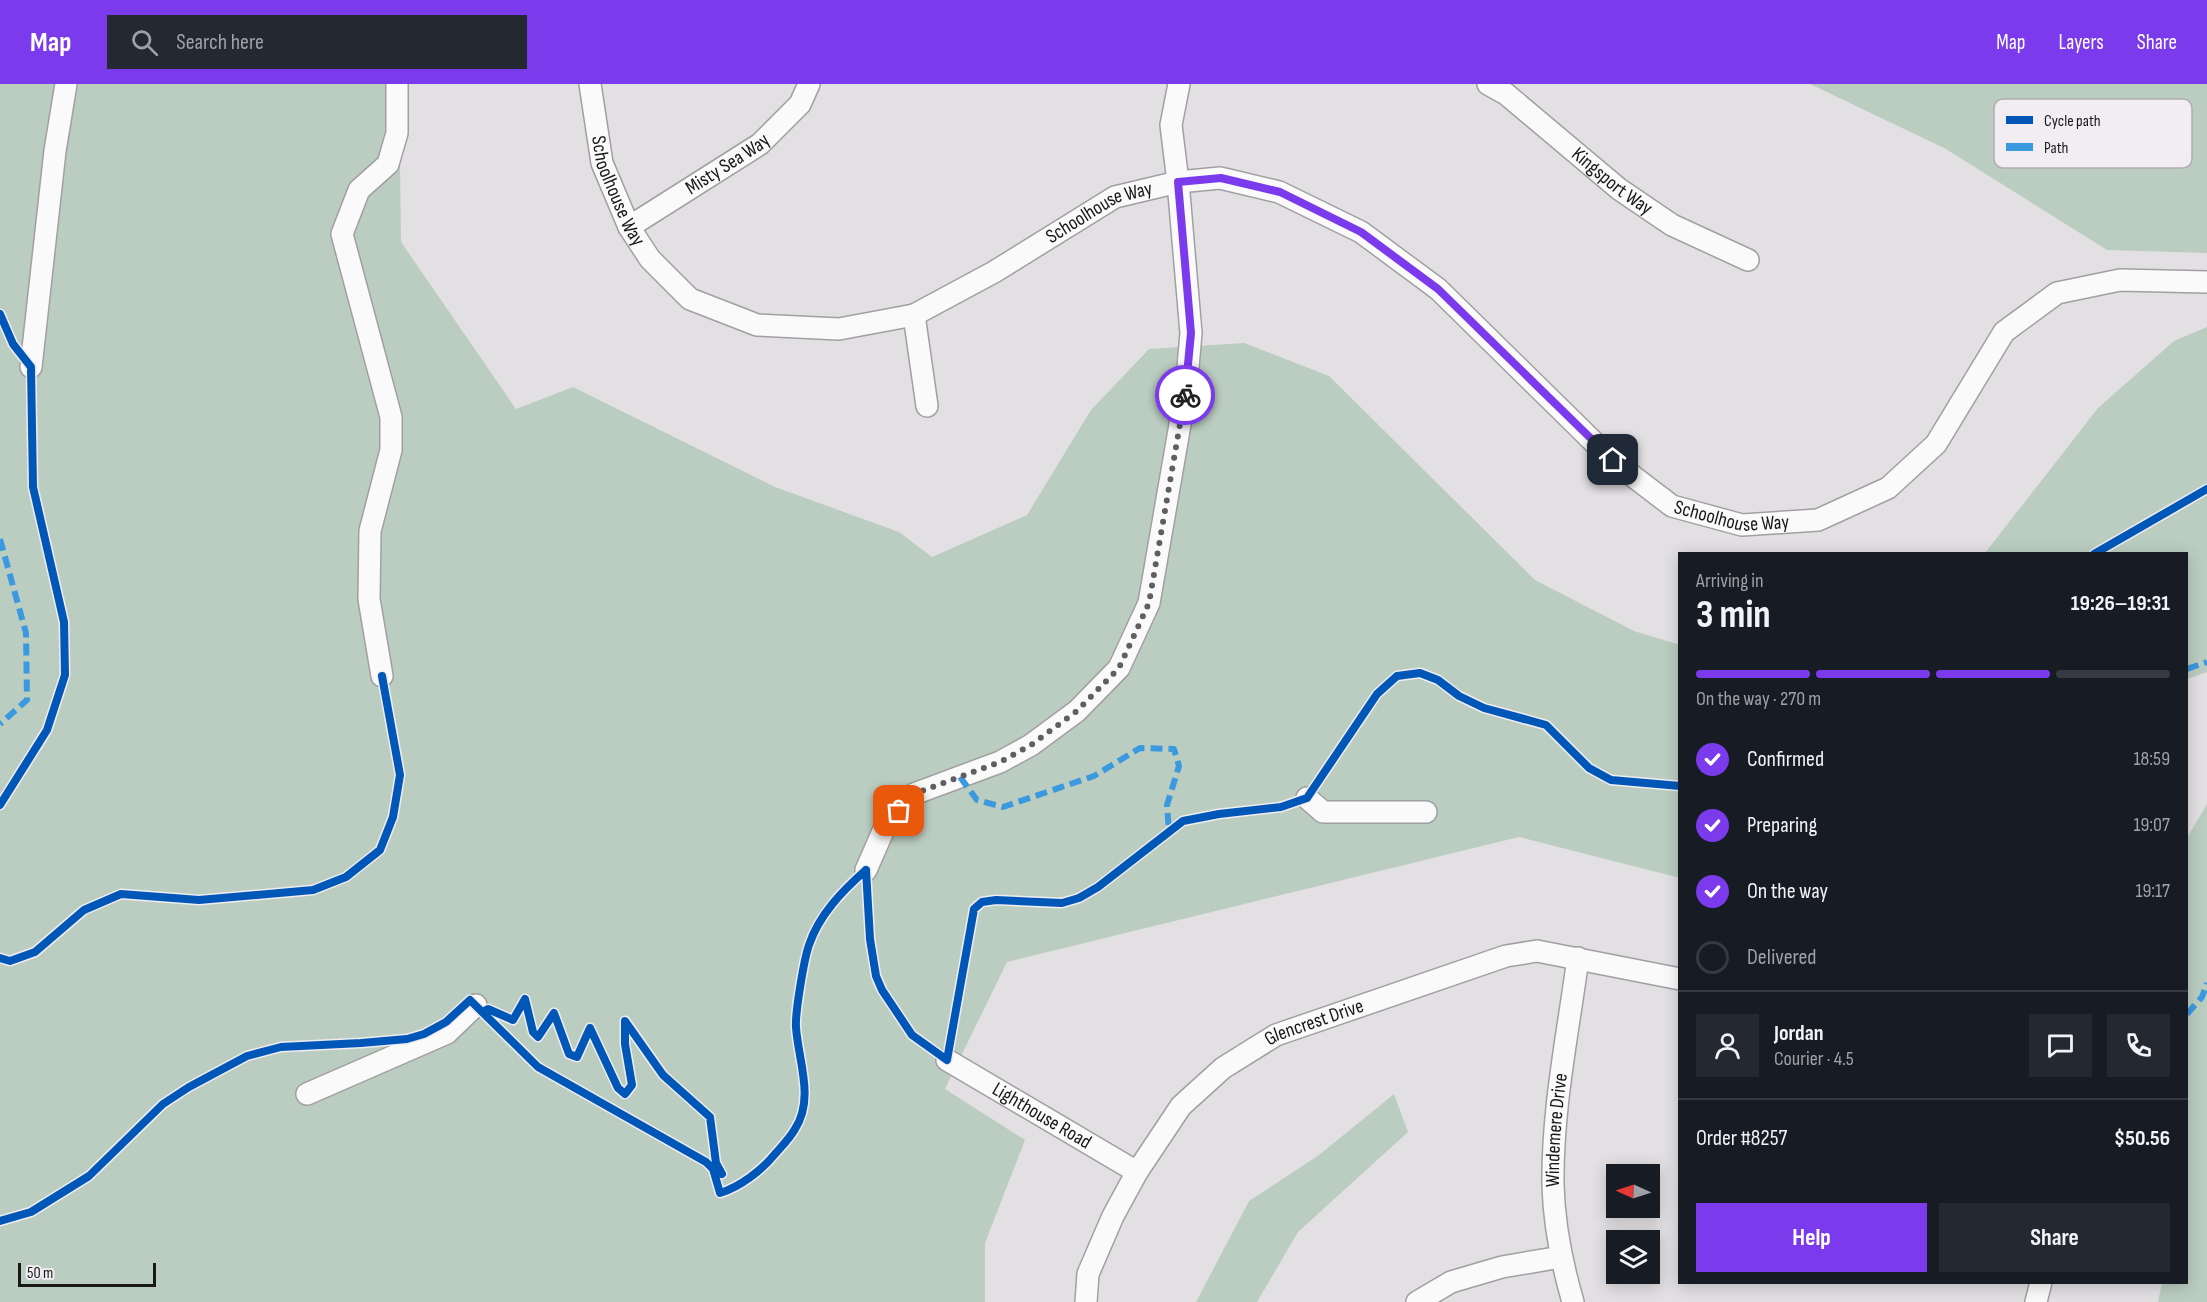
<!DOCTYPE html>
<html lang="en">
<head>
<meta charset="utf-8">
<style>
  :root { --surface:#171b24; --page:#242831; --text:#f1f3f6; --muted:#9ea1a6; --line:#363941; --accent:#7c3aed }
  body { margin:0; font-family:"Sofia Sans Condensed",sans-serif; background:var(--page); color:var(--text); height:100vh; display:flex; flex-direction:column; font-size:22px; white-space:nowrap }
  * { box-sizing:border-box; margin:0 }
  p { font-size:20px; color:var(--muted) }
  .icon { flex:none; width:33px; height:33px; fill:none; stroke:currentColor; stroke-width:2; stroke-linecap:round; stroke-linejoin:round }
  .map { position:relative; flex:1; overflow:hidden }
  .drawer { position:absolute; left:1678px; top:468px; width:510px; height:732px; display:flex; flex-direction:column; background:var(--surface); border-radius:0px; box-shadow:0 3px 15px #0003 }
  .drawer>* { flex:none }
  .needle { width:39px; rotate:273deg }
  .fabs { position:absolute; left:1606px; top:1080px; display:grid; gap:12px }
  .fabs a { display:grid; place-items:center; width:54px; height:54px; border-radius:0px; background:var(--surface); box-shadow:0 3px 15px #0003; font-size:30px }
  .scale { position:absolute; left:18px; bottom:15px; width:138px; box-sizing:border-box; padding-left:6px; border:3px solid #191819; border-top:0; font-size:16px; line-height:21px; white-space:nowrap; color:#191819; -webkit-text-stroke:4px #f1edf2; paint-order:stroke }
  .pin { position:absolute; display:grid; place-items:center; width:51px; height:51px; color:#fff; margin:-26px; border-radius:12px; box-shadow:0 3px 9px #0006 }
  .courier { position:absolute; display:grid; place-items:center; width:60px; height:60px; margin:-30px; border:4px solid #7c3aed; border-radius:50%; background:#fff; color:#222; box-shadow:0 2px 8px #0007 }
  .head em { font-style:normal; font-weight:700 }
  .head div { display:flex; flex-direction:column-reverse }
  .head { display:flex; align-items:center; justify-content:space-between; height:102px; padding:0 18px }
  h1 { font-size:39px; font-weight:700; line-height:45px }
  .bar { display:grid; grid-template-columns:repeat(4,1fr); gap:9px 6px; align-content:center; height:72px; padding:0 18px }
  .bar i { height:8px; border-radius:4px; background:var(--line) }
  .bar .active { background:var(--accent) }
  .bar p { grid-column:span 4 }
  .line { display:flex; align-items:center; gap:15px; padding:0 18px; border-top:2px solid var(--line) }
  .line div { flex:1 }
  .round { display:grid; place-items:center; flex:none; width:63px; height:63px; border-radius:0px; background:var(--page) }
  ol { padding:0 18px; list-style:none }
  li { display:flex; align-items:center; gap:18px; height:66px }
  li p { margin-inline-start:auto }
  li .icon { padding:6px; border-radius:50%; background:var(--accent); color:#fff; stroke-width:4 }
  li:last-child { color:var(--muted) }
  li i { width:33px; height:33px; border:3px solid var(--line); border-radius:50% }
  .button { display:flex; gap:12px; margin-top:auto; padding:12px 18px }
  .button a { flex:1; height:69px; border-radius:0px; background:var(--accent); color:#fff; font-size:24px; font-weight:700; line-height:69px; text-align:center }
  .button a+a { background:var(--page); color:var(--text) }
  header { display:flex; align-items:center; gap:36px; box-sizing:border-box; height:84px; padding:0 30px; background:var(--accent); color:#fff }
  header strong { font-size:28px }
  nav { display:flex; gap:33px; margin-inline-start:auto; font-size:21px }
  .search { width:420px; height:54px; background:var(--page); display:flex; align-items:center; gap:15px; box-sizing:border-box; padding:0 21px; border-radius:0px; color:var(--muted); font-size:22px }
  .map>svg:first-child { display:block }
  .green { fill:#bbcdc0 }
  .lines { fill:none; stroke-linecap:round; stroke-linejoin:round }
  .minor-casing { stroke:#a19fa1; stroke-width:24 }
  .minor { stroke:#fbfafb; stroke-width:21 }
  .quiet { stroke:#3b9adf; stroke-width:6; stroke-dasharray:12 6; stroke-linecap:butt }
  .cycleway-casing { stroke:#f1edf2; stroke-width:11 }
  .cycleway { stroke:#0057b8; stroke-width:8 }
  .done { stroke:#605e60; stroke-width:6; stroke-dasharray:0 10.8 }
  .route { stroke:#7c3aed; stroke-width:8 }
  .labels { text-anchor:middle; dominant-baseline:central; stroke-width:4.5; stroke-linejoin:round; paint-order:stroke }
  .street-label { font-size:20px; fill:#191819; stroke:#f1edf2 }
  .key { fill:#f1edf2; stroke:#b0adb1; stroke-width:1.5 }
  .key-label { font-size:16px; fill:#191819 }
</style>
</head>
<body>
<header>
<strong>Map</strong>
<div class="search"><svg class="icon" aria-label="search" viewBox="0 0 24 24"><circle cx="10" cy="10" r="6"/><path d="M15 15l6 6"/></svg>Search here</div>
<nav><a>Map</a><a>Layers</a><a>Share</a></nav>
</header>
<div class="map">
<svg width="2207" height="1218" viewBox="0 0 2207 1218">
  <rect width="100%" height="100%" fill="#e3e0e3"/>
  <path class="green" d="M0,0H399L401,158L516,325L573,303L775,403L899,448L932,473L1027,431L1091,326L1149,265L1244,259L1329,292L1535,496L1634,547L1680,561V794L1519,753L1007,878L945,1005L1025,1056L985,1159V1218H0Z
    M1810,0H2207V169L2107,166L1946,65Z
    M2207,243V588L2187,595V470L1985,469L2098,324L2174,257Z
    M2207,720V1218H2158L2162,1199L2187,1198V754Z
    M1394,1010L1408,1048L1298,1148L1257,1218H1196L1249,1117L1319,1071Z"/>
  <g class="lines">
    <defs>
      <g id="minor">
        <path id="s1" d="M590,0L602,79L629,143L650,175L690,215L757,241L839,245L914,231L994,188L1115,113L1178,98L1220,94L1279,108L1361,148L1438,205L1613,377L1672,422L1742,441L1818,436L1888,404L1936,360L2004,248L2057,209L2120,196L2207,198"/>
        <path id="s2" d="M1488,0L1506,10L1619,105L1672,141L1748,176"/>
        <path id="s3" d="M629,143L760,60L800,20L809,0"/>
        <path d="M914,231L927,322"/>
        <path d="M31,283L55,67L66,0"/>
        <path d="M382,592L369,515L370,447L391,366V333L342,150L359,106L388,80L397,49V0"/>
        <path d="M1307,714L1323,728H1426"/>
        <path d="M866,786L884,745L914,710L1000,678L1031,661L1077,627L1119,584L1149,519L1186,306L1191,249L1178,98L1171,41L1179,0"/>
        <path id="s4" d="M947,976L1137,1088"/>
        <path d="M307,1010L447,949L476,921"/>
        <path id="s5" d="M1086,1218L1088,1190L1113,1132L1137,1088L1181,1022L1223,984L1276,951L1506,872L1537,867L1680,895"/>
        <path d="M1417,1218L1451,1198L1502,1183L1561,1173"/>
        <path id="s6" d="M1573,1218C1562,1180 1554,1141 1553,1101C1552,1025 1568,949 1578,874"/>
        <path d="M2036,1218L2041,1198"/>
      </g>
    </defs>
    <use href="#minor" class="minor-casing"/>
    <use href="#minor" class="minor"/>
    <path class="quiet" d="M0,455L26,549L27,616L0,640
      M2187,585L2207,578
      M960,693L977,716L1003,723L1094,692L1140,664L1174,665L1179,682L1167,721L1169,748
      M2187,930L2202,913L2207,899"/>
    <defs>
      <path id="cycleway" d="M0,230L13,260L31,283L33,403L64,538L65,591L47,646L0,721
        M2094,470L2207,405
        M866,786L870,855L876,892L882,906L912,951L947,976L974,825L982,818L996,816L1062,819L1079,814L1098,803L1183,737L1219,730L1281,723L1307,714L1377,610L1397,592L1420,589L1438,596L1459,612L1484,624L1546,641L1589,684L1611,696L1680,702
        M0,874L10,877L35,868L84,826L121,810L199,816L313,806L346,793L380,766L393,733L400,691L382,592
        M483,928L488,925L513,936L525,915L533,948L538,953L554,929L569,970L577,973L590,944L618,1004L625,1010L632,1001L625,960V937L663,991L710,1033L716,1079L722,1090
        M0,1137L31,1128L89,1092L163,1020L189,1003L247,972L281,963L361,959L407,955L424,950L446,938L470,916L538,983L706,1078L713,1085L720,1109C740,1103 762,1086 775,1070C782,1062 790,1054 795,1045C815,1014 798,976 796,943C795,929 804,875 809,861C819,831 842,807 866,786"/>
    </defs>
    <use href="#cycleway" class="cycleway-casing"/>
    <use href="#cycleway" class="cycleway"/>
  </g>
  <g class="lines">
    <path class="done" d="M899,727L914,710L1000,678L1031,661L1077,627L1119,584L1149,519L1185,311"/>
    <path class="route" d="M1185,311L1191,249L1178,98L1221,94L1280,108L1361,148L1438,205L1613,376"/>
  </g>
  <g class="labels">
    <g class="street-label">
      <text stroke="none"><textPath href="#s3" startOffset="117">Misty Sea Way</textPath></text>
      <text stroke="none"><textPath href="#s2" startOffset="158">Kingsport Way</textPath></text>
      <text stroke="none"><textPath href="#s1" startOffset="111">Schoolhouse Way</textPath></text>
      <text stroke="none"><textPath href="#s1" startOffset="687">Schoolhouse Way</textPath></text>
      <text stroke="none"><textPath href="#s1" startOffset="1443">Schoolhouse Way</textPath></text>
      <text stroke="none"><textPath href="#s5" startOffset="380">Glencrest Drive</textPath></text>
      <text stroke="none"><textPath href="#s4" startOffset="110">Lighthouse Road</textPath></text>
      <text stroke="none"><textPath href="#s6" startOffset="174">Windemere Drive</textPath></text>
    </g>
  </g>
  <rect x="1994" y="15" width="198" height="69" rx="9" class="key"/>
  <rect x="2006" y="32" width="27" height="8" fill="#0057b8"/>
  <rect x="2006" y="59" width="27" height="8" fill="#3b9adf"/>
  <g class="key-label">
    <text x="2044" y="42">Cycle path</text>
    <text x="2044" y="69">Path</text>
  </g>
</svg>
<div class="fabs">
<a><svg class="needle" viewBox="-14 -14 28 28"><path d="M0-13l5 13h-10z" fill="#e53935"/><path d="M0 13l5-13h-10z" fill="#9ea1a6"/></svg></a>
<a><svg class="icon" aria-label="layers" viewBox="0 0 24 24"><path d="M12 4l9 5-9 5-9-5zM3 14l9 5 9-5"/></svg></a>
</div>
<div class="scale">50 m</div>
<div class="pin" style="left:899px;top:727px;background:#ea580c"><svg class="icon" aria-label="bag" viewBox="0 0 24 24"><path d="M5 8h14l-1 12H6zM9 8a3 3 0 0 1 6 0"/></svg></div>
<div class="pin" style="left:1613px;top:376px;background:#1f2937"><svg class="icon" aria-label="home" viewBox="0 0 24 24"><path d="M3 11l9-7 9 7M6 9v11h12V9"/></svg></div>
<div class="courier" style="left:1185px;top:311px"><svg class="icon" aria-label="bike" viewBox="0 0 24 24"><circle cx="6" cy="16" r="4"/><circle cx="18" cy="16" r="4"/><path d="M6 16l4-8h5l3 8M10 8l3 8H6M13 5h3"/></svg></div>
<section class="drawer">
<div class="head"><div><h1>3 min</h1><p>Arriving in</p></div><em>19:26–19:31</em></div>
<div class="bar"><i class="active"></i><i class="active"></i><i class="active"></i><i></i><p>On the way · 270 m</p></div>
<ol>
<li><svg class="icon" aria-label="check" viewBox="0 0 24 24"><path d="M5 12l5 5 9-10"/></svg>Confirmed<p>18:59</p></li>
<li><svg class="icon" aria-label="check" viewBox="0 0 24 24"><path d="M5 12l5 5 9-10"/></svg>Preparing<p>19:07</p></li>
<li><svg class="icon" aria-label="check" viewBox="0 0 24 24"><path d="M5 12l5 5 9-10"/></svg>On the way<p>19:17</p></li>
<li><i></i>Delivered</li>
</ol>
<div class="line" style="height:108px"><a class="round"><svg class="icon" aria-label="person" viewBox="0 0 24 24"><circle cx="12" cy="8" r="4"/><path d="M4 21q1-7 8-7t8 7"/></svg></a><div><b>Jordan</b><p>Courier · 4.5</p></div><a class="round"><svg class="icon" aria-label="chat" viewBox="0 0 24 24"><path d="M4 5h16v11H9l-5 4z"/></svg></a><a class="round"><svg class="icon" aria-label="phone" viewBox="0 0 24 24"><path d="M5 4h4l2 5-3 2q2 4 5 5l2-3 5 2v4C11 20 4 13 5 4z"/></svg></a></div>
<div class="line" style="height:78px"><div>Order #8257</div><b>$50.56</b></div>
<div class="button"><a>Help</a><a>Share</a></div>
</section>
</div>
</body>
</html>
